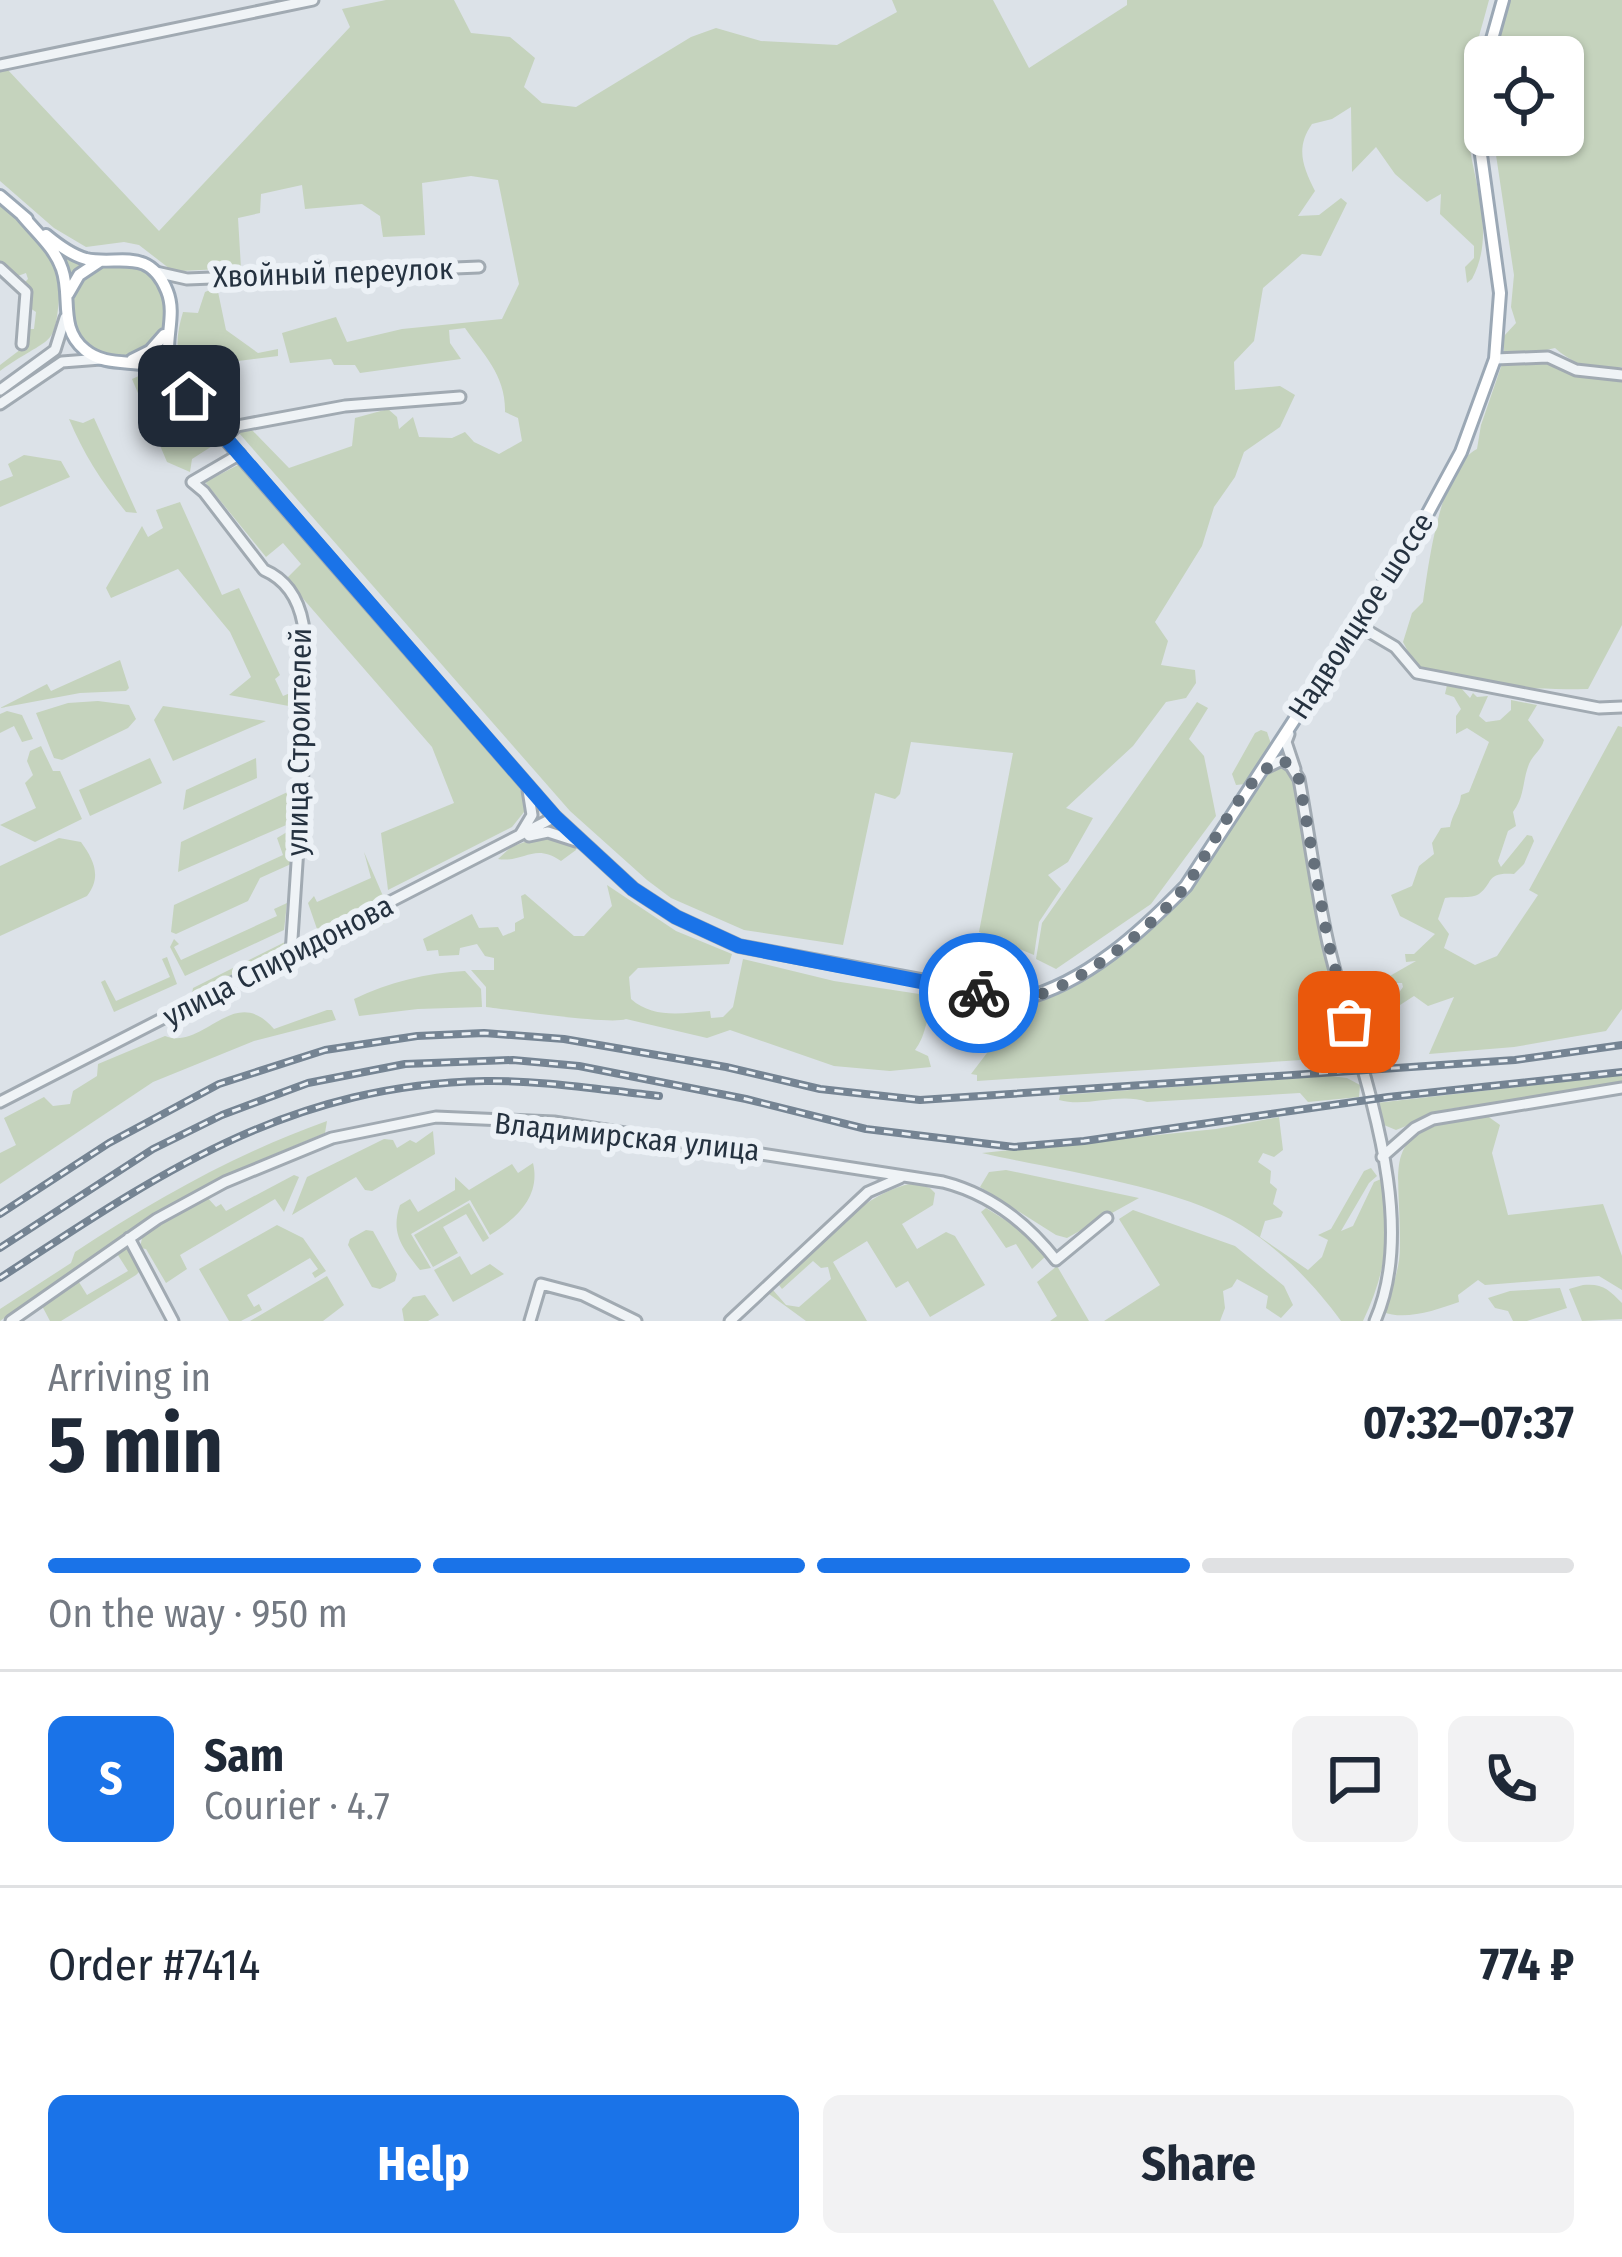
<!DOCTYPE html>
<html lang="en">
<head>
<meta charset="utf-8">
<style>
  :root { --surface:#fff; --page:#f2f2f3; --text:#1f2937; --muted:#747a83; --line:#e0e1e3; --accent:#1a73e8 }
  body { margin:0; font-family:"Fira Sans Condensed",sans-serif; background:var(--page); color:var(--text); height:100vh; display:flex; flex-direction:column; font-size:45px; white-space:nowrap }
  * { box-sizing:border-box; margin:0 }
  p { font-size:39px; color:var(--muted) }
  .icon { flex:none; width:66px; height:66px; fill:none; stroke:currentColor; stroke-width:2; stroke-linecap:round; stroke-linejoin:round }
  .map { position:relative; height:1321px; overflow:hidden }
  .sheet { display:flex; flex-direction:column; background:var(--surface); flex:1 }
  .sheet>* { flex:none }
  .buttons { position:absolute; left:1464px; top:36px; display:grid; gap:24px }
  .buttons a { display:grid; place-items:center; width:120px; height:120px; border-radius:18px; background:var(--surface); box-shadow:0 3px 9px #0004; font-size:60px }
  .pin { position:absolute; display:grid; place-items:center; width:102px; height:102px; color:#fff; margin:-51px; border-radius:24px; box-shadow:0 6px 18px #0006 }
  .courier { position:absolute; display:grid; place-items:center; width:120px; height:120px; margin:-60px; border:9px solid #1a73e8; border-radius:50%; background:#fff; color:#222; box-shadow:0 3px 15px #0007 }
  .summary em { font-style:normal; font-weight:700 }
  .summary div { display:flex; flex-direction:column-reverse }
  .summary { display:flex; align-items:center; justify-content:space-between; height:204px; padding:0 48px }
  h1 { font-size:78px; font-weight:700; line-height:90px }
  .bar { display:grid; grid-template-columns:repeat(4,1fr); gap:18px 12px; align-content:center; height:144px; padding:0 48px }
  .bar i { height:15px; border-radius:9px; background:var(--line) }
  .bar .active { background:var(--accent) }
  .bar p { grid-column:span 4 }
  .line { display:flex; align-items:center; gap:30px; padding:0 48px; border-top:3px solid var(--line) }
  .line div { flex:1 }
  .round { display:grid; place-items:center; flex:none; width:126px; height:126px; border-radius:18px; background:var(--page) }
  .primary-button { display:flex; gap:24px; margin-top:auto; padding:24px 48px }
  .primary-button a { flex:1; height:138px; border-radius:18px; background:var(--accent); color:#fff; font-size:48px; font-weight:700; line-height:138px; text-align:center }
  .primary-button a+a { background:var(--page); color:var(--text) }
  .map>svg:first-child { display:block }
  .green { fill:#c5d3bd }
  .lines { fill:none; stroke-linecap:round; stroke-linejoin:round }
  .minor-casing { stroke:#a1aab2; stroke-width:15 }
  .major-casing { stroke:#9ba8b5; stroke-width:16 }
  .minor { stroke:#eff3f6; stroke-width:9 }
  .major { stroke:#fff; stroke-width:10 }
  .rail-casing { stroke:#758493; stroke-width:8 }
  .rail { stroke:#ecf1f6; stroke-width:3; stroke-dasharray:9; stroke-linecap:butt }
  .done { stroke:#65707b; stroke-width:12; stroke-dasharray:0 21.6 }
  .route { stroke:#1a73e8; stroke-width:15 }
  .labels { text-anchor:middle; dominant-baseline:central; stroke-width:12; stroke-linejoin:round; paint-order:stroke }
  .street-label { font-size:30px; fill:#253240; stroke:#ecf1f6 }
</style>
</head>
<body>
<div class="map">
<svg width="1622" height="1321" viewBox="0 0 1622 1321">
  <rect width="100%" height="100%" fill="#dce2e8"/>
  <path class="green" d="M386,0H454L471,33L510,37L535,58L524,87L542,103L576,107L691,37L716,28L761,41L837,45L897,12L892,0H993L1029,68L1127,5V0H1489C1480,35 1466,75 1466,112C1466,168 1500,227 1472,279L1467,283L1465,267L1474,258V246L1440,214L1441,194L1427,202L1395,174L1376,147L1352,172L1351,107L1332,119L1312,124C1295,148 1303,167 1315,191L1298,216L1319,215L1341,198L1347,203L1321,256L1302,254L1263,288L1254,341L1234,362L1235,390L1280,386L1295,395L1280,427L1244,452L1235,477L1214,507L1202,546L1155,622L1168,641L1161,665L1195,670L1196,683L1186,698L1166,702L1133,746L1066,808L1093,818L1068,862L1048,875L1061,889L1039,922L1034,955L979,932L1013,753L911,742L900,794L895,799L875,793L843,945L744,930L671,898L647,880L570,811L239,433L251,429L289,468L352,446L355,418L388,409L397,417L399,429L413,417L419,437L452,438L465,432L474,442L499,454L522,441L518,418L505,412C506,376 484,355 465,328L449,330L450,343L461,359L360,373L355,365H334L331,359L290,363L282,333L336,317L347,342L402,329L502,319L519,284L498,180L471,176L422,183L425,235L383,237L380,216L362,204L305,209L302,185L261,194L260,213L238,218L241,268L181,271L170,269L139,245L124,242L86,247L54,228L0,181V72L7,69L159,231L350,27L342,9Z
    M1509,0H1622V367C1597,373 1574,365 1555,348L1525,355L1504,353V336L1516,323L1511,307L1514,275L1493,135H1563V57H1493Z
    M0,201L26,225L91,263L68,289L61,278C54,354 58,330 0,371V365L25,346L27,329H34L36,312L30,308V291L23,284L28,279L26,273L15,277L0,263Z
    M70 309a48 48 0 1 1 96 0a48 48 0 1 1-96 0Z
    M217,287L226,330L258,353L278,349V356L198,366L196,382C173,363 175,339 183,312L198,313L205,292Z
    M1533,359L1559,365L1568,372L1622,378V625L1588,689C1528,690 1472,688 1415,665L1403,642L1412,613L1423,602C1429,562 1440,468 1477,449L1481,425L1503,361L1526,364Z
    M141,375L182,397L220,441L192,459L190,472L167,462L132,379Z
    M94,418L137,513L126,512C103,484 83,453 69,419L83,423Z
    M24,455L61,461L70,477L0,507V481L13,476L8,464Z
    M238,465L514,776L528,807L512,827L388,890L381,833L454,803L432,747L286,579L301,564L283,543L266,557L205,482Z
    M180,502L222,595L239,588L280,675L275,679L283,696L295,691L297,703L294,707L229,695L251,677L230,632L178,569L111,598L106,588L142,526L148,537L163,528L156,510Z
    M120,660L129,688L126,691L80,693L0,708L47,684L51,691Z
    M1447,685L1461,688L1470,698L1473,693L1477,697L1488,696L1479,716L1486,722L1500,720L1511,710V700L1537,705L1528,720L1544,740C1541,751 1534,753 1529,764C1522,782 1525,796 1513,812L1516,826L1508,831L1498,861L1501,867L1527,835L1532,836L1534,841L1524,864L1514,874C1485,872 1494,883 1479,894C1472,899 1454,896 1445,898L1438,919L1449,934L1444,948L1475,965L1497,956L1538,895L1529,890L1618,726L1622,727V1009L1606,1031L1514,1047L1429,1054L1454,997L1428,1006L1414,996L1400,1005L1386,1004L1387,995L1398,994L1403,987L1402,983H1391L1388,977L1416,961L1406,962L1405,954H1414L1435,934L1400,916L1391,895L1412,886L1419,866L1434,854L1432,843L1441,828L1450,827C1452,814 1460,807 1461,795L1469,792L1489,742L1467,728L1456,734V716L1461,709L1454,697L1445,694Z
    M98,701L129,705L136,719L128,728L62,760L54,758L36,713L68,703Z
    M1197,702L1208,708L1189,739L1204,756L1216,816L1151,904L1056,969L1036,959L1042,923Z
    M163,706L266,721L173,761L154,720Z
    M7,711L22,715L33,739L22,742L14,726L0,733V714Z
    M1261,730L1267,732L1271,744L1245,784L1236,785L1232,774L1255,733Z
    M41,746L53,771H60L82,819L35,842L0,825L36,808L25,783L33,775L27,761L30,751Z
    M150,758L162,783L90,816L79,790Z
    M256,758L257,778L183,810L186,790Z
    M1273,768H1284L1293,782L1322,942L1349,1057L977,1081V1075L971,1074L1012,1020L1142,934L1183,898L1266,773Z
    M294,789L291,823L178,872L181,842Z
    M292,829L291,864L260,878L248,901L176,934L171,932L174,905L283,855L277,838Z
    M544,835L575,845L576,850L561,861C534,842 524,863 498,859L511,847Z
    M59,838L81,842C94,860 102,877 87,896L0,936V866Z
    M364,852L383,896L317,929L308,903L314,896L317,902L371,878Z
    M607,885L676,931L732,954L729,964L638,968L629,977L631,999C653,1019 683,1013 710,1011L711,1018L723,1017L733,1007L743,959L834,981L952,999L955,1005C917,1011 933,1026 915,1050L928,1056L931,1067L890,1071L834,1066L730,1030L707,1038L626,1019C611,1025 512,1010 486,1007V987L471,970H494V958L485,956L477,944L460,948L459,955L439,956L438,950L427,951L423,939L472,914L479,928L498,927L503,936L515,931V923L524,918L521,896L525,894L574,936H584L612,906Z
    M287,903L284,930L185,976L170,947L174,939L179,944L174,947L181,960L277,916L274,909Z
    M383,917L391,920L322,954L321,945Z
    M976,939L1015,953L1035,971L1033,979L1016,983L969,974Z
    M287,941L276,953L192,994L193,988Z
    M167,957L177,984L114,1012L101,982L105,980L116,1001L170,977L162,959Z
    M465,971L481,989L482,1007L418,1009L359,1016L354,999C389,982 426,973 465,971Z
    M327,1010H332L336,1020L254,1041L153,1082L0,1184V1153L16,1145L4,1118L44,1097L53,1106L70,1104L73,1091L97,1076L98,1064L165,1036C204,1051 234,982 274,1029Z
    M1622,1075V1084L1449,1109L1396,1130L1384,1125L1376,1103Z
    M1330,1076L1347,1078L1360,1085L1359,1097L1308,1102L1300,1093L1147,1102C1119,1092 1087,1108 1059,1100L1060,1095Z
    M1486,1115L1500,1125L1492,1153L1508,1215L1603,1204L1622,1256V1290L1599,1276L1485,1285L1478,1280L1458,1295L1459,1302C1436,1310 1405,1321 1383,1312C1391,1291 1400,1270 1400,1247C1401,1158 1376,1130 1486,1115Z
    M1279,1117L1283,1150L1274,1157L1263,1153L1258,1162L1271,1171L1270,1183L1277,1189L1273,1204L1283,1212L1281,1217L1265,1221L1260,1237L1308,1270L1322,1257L1328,1240L1318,1235L1331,1229L1364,1171L1371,1168L1377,1176L1369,1183L1341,1231L1353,1226L1374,1182L1381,1179L1384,1186C1392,1235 1384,1277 1363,1321H1341C1312,1281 1270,1238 1224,1216C1159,1184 1056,1170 982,1153L1216,1129Z
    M327,1121L325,1133L237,1170L149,1219L0,1321V1309L71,1263L75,1252C156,1199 235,1154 327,1121Z
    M433,1131L435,1154L372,1191L365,1190L356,1177L292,1215L307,1177L384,1139L393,1140L397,1148L410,1140L416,1143Z
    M533,1163C541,1197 516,1219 490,1235L470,1200L411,1234L431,1268L420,1270C403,1248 390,1234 400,1205L410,1199L418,1212L455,1190V1177L469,1190L512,1164L518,1173Z
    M1006,1170L1139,1198L1067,1238L1056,1235L980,1187L989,1172Z
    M294,1175L299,1177L284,1212L275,1199L180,1255L187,1269L166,1283L146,1249L140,1248L143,1233L206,1196L216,1207L221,1204L226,1211Z
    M914,1183L930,1188L935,1193L933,1205L902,1224L917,1249L946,1232L955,1236L985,1285L930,1317L908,1281L896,1288L867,1241L833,1262L867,1321H806L769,1294L773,1290L786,1305L799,1307L831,1279L828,1267L821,1268L813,1261L782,1289L779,1285C819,1248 858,1193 914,1183Z
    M469,1203L489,1238L483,1242L466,1214L443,1227L458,1253L433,1267L414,1235Z
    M986,1208L1031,1236L1046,1256L1032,1269L1016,1244L1006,1248L981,1212Z
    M1133,1210L1235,1246L1284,1286L1293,1305L1281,1318L1266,1308L1268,1296L1237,1279L1232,1287L1223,1291L1225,1308L1220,1321H1104L1160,1285L1119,1219Z
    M277,1225L303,1238L326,1271L315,1278L312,1273L318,1269L310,1258L247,1295L254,1307L259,1304L262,1310L241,1321H229L199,1269Z
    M366,1230L373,1231L397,1274L395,1281L380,1289L372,1287L348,1245L350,1239Z
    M128,1247L141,1270L136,1275L61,1321H50L41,1304L77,1279L87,1295L128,1271L116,1252Z
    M460,1256L471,1275L490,1264L504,1274L453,1302L434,1270Z
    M1057,1266L1089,1321H1050L1057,1316L1037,1282Z
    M327,1276L344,1305L323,1321H250Z
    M1583,1285C1603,1283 1609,1290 1622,1303V1319L1582,1321L1569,1289Z
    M1560,1288L1567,1308L1527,1321H1513L1508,1311L1495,1308L1488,1298L1510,1291Z
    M425,1295L439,1315L428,1321H404L402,1309L413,1297Z"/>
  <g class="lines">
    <defs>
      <path id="minor" d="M0,65L313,0
        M0,268L26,292L22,344
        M156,272L187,279L479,267
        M1495,359L1548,357L1576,370L1622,375
        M0,390L55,350L65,318
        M0,404L62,362L101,359
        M225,437L237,426L345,406L460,397
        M240,454L192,482L204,492L264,570C320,594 304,672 302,720L306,726L291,954
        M1356,624L1395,647L1417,673L1599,708L1622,707
        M1289,734L1286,742L1295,769
        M1265,768L1282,760L1291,766L1299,779C1309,834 1316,889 1328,943C1354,1056 1423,1212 1375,1321
        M520,835L532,815L528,790
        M529,836L548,832L576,841
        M0,1102L555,817
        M1382,1157L1415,1128L1433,1119L1622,1088
        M129,1238L173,1321
        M11,1321L157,1219L225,1182L332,1138L436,1117L554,1122L943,1182C990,1194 1027,1223 1056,1260L1107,1218
        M530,1321L541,1284L583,1295L636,1321
        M730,1321L868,1192L900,1178"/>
      <path id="major" d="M1487,57L1503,0
        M0,196L27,219
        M22,215C36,232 55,248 62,269C72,297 58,328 85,350C109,370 141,356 167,372L555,817L633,889L676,917L739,946L1022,999C1086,983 1141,932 1186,886L1422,524L1461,452L1495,359L1500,293L1474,104L1485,65
        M46,235C58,245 71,255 86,259C118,266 149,246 167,291C178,318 160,345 173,373
        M68,294L79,275L100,261
        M132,360L150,351L164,335"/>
    </defs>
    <use href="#minor" class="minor-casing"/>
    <use href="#major" class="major-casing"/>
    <use href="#minor" class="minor"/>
    <use href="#major" class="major"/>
    <defs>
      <path id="rail" d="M0,1214L109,1143L219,1084L325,1050L417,1036L484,1033L564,1039L726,1067L820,1089L920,1100L1515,1060L1622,1045
        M0,1248L153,1149L222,1115L308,1083L405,1064L513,1060L579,1066L746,1099L866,1129L1014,1147L1084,1141L1388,1097L1622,1072
        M0,1278C159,1174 286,1085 485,1081C543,1080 602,1090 659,1096"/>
    </defs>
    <use href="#rail" class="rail-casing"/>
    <use href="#rail" class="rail"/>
  </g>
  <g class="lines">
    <path class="done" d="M979,993C993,996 1010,1000 1024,998C1074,992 1159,922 1188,883C1210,852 1247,770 1282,760L1291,766L1299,779L1328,941L1349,1022"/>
    <path class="route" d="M189,396L555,817L633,889L676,917L739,946L979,993"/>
  </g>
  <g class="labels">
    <g class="street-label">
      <text transform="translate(333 273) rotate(-2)">Хвойный переулок</text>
      <text transform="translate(1361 616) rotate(-57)">Надвоицкое шоссе</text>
      <text transform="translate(299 742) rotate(-89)">улица Строителей</text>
      <text transform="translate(278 961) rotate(-27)">улица Спиридонова</text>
      <text transform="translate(627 1137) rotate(6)">Владимирская улица</text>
    </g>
  </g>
</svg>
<div class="buttons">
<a><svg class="icon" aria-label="locate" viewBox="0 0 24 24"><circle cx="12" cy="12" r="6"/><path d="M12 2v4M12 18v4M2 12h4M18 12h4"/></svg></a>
</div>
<div class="pin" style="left:1349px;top:1022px;background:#ea580c"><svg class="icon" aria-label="bag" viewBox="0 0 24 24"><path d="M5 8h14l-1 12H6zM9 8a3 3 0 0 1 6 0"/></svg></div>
<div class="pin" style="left:189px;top:396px;background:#1f2937"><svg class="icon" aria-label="home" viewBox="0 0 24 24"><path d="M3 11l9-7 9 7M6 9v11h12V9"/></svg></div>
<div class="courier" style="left:979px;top:993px"><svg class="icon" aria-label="bike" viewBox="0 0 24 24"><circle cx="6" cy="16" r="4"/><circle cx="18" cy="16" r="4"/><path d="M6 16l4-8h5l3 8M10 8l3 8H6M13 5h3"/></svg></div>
</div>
<section class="sheet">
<div class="summary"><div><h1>5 min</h1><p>Arriving in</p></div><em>07:32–07:37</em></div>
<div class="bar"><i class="active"></i><i class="active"></i><i class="active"></i><i></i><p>On the way · 950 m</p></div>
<div class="line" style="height:216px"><b class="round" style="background:var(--accent);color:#fff">S</b><div><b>Sam</b><p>Courier · 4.7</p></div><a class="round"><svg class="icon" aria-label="chat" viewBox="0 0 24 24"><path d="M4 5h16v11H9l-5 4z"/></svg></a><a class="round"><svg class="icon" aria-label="phone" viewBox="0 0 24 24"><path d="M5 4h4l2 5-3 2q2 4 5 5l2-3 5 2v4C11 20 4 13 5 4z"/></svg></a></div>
<div class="line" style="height:156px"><div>Order #7414</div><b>774 ₽</b></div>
<div class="primary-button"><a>Help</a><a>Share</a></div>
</section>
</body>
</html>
